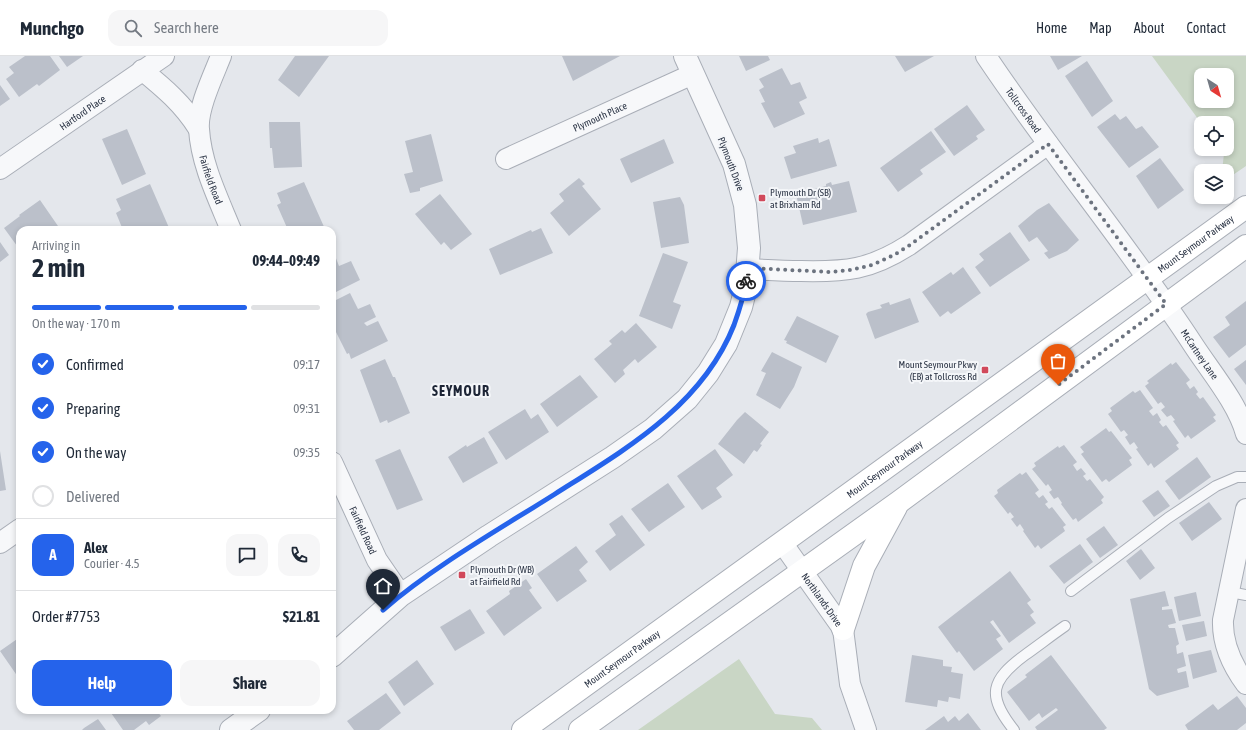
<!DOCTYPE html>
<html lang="en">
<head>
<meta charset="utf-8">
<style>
  :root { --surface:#fff; --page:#f6f6f7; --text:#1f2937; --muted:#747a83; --line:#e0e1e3; --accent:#2563eb }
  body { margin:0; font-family:"Asap Condensed",sans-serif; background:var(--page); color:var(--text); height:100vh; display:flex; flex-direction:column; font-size:15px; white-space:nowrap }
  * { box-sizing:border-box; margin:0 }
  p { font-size:13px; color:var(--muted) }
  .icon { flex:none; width:22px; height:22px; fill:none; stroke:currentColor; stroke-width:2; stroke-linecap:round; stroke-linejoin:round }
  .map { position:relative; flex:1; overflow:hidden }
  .panel { position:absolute; left:16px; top:170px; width:320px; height:488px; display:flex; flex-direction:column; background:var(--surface); border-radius:12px; box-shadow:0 2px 6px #0003 }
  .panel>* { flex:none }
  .needle { width:26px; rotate:143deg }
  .tools { position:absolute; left:1194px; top:12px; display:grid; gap:8px }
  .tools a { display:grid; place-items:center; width:40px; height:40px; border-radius:8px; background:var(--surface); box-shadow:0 2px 6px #0003; font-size:20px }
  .pin { position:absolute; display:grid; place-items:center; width:34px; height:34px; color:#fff; margin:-41px -17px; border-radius:50% 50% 50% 0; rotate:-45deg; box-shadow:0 0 4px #0007 }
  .pin .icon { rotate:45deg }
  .courier { position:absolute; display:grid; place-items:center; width:40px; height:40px; margin:-20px; border:3px solid #2563eb; border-radius:50%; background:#fff; color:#222; box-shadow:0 1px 5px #0007 }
  .head em { font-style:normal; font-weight:700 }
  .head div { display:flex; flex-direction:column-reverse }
  .head { display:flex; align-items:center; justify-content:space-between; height:68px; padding:0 16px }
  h1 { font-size:26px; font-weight:700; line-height:30px }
  .bar { display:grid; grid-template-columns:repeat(4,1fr); gap:6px 4px; align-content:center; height:48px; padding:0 16px }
  .bar i { height:5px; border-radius:3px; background:var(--line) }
  .bar .active { background:var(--accent) }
  .bar p { grid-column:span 4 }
  .line { display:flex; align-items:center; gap:10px; padding:0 16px; border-top:1px solid var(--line) }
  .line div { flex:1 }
  .round { display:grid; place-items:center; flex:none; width:42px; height:42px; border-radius:12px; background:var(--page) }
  ol { padding:0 16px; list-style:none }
  li { display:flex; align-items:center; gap:12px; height:44px }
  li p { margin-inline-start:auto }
  li .icon { padding:4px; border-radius:50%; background:var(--accent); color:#fff; stroke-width:4 }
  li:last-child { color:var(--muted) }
  li i { width:22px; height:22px; border:2px solid var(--line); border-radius:50% }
  .action { display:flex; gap:8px; margin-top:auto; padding:8px 16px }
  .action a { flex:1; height:46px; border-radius:12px; background:var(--accent); color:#fff; font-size:16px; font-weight:700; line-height:46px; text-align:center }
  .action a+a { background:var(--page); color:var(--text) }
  header { display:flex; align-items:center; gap:24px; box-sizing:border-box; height:56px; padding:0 20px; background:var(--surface); border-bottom:1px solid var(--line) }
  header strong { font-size:19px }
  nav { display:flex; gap:22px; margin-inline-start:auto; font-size:14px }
  .search { width:280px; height:36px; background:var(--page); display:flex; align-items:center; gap:10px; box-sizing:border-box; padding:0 14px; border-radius:12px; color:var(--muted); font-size:15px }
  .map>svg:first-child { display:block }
  .green { fill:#c9d6c5; fill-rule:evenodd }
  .building { fill:#bbc0ca }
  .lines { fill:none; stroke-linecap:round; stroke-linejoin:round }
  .service-casing { stroke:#a9aeb7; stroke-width:12 }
  .minor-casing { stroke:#a9aeb7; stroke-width:22 }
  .tertiary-casing { stroke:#a9aeb7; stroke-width:24 }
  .secondary-casing { stroke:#a9aeb7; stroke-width:24 }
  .service { stroke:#f7f8fa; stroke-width:10 }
  .minor { stroke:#f7f8fa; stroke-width:20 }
  .tertiary { stroke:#f7f8fa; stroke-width:22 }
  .secondary { stroke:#fff; stroke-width:22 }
  .done { stroke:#6c737f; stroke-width:4; stroke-dasharray:0 7.2 }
  .route { stroke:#2563eb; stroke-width:5 }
  .poi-dot { fill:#d1495b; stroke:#f4f6f9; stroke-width:1.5 }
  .labels { text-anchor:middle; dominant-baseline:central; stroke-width:4; stroke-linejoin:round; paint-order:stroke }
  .street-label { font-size:10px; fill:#2b3445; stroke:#f4f6f9 }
  .poi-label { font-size:10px; fill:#2b3445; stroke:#f4f6f9; text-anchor:start }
  .district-label { font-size:14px; font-weight:bold; letter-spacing:1px; fill:#1d2536; stroke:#f4f6f9 }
</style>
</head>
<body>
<header>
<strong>Munchgo</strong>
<div class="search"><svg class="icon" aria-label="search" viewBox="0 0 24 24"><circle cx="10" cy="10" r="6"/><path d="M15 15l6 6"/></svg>Search here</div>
<nav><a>Home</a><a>Map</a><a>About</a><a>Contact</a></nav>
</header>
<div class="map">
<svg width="1246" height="674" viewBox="0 0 1246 674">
  <rect width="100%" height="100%" fill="#e4e7ec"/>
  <path class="green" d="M1152,0H1246V110L1227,123V115H1222L1224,98L1220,93H1227V67H1201ZM1201,19H1227V45H1201Z
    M739,603L775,658L812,662L822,674H638Z"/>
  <path class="building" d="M25,0H50L60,14L39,30L37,28L19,41L6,23L14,17L9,11Z
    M59,0H83L67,11Z
    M295,0H329L299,41L278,24Z
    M562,0H620L573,25Z
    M739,0H768L770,4L746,15Z
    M895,0H934L905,16Z
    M1050,0H1082L1058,14Z
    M1087,5L1113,45L1092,61L1065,20Z
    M782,12L791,29L800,26L807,42L799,46L805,58L774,72L761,47L765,46L759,34L764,31L759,23Z
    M0,29L10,43L0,50Z
    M967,49L985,74L976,80L978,83L954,100L934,73Z
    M1115,58L1120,64L1126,60L1136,73L1142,70L1159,91L1129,112L1097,71Z
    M269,66H300L302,111L274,112L272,92H270Z
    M127,73L146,118L122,129L102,83Z
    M931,75L946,96L920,114L923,118L898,136L880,112Z
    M431,78L443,125L420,132V135L410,137L404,118L413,116L405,85Z
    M818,82L819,87L829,83L837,110L791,123L784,101L796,97L793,90Z
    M664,83L674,107L631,127L620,103Z
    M1160,102L1184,134L1158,153L1136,120Z
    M579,122L585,128L582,130L601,153L569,180L550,157L564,145L559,138Z
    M849,125L857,156L803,169L796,138L826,130V128L831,126L832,129Z
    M304,126L325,173L323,174H288L277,149L281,147L277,137Z
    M150,128L170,174H123L116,157L121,154L116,143Z
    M440,138L472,178L451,194L444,186L441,189L415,158Z
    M680,141L684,149L689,187L661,192L653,146Z
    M40,144L58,170L52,174H20V194L4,172L20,160L19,159Z
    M1049,147L1079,184L1067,195L1049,203L1044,197L1048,195L1037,181L1029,186L1018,170L1037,154Z
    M541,172L553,197L500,219L489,193L531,174L532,176Z
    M1010,176L1030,204L990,231L975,211L984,204L979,198Z
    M0,186L9,199L0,206Z
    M332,192L339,210L351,205L360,224L332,238Z
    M663,197L688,206L673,246L681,249L672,273L639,260Z
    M963,211L981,237L951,258L948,255L940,261L922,236L951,216L953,219Z
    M350,237L358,253L370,248L376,261L364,267L367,270L378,265L388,285L351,303L349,297L347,298L332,268V246Z
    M910,242L919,266L875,283L866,258L868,256L882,252L880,249L889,246L890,249Z
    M1246,245V289L1229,302L1213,281L1230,269L1225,261Z
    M797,260L839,280L826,307L786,287L787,285L784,284Z
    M636,267L657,291L638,307L635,303L623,314L625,318L615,327L594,303L612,288L609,285L622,274L625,277Z
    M772,296L802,311L794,331L780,353L756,339L766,317L761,315Z
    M385,303L393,321H395L410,357L388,367L387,364L380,367L360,314Z
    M1246,304V329L1234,313Z
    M1176,306L1190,324L1186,327L1190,333L1194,330L1198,336L1196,338L1200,343L1203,341L1216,359L1213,361L1216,365L1191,383L1188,379L1185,382L1173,365L1175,364L1171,359L1167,361L1161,354L1165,351L1161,346L1158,348L1145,330L1149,327L1147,325L1171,307L1172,309Z
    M580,319L598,341L557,371L540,348Z
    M1140,334L1153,352L1149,355L1153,360L1157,357L1161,364L1159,366L1163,371L1166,369L1179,387L1176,389L1179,393L1154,412L1151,407L1148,410L1136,393L1138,392L1134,386L1130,389L1125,381L1128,379L1124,374L1121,376L1108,358L1112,355L1110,352L1133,335L1135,337Z
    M525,353L531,363L538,358L549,376L506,404L488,376Z
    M745,356L769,376L760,388L762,389L757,396L754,394L744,408L718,388L737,364Z
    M1106,372L1109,376L1111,375L1132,402L1129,404L1132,409L1109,426L1106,423L1102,426L1081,398L1084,396L1080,391Z
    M484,381L498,407L463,427L448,401L466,389L467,391Z
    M1064,389L1077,406L1073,409L1077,415L1081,412L1086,418L1083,420L1087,425L1090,423L1104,441L1101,444L1103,447L1078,466L1076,462L1073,464L1061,448L1062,447L1058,441L1054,443L1049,436L1052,434L1048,428L1046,430L1032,413L1036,410L1034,407L1058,390L1059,392Z
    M400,393L423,444L397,454L375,404Z
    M715,393L733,419L716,432L722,441L702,454L677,420Z
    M0,395L6,434L0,435Z
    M1197,401L1211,421L1179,444L1165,425Z
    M1026,416L1039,434L1035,437L1039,442L1043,439L1048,446L1045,448L1049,453L1052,451L1066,469L1063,471L1065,475L1041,493L1038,489L1035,492L1023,475L1024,474L1020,468L1017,471L1011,463L1014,461L1010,456L1008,458L994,440L998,437L997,434L1020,417L1022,419Z
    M668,427L685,451L649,476L631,453Z
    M1158,434L1170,450L1154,461L1142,445Z
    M1209,446L1222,463L1192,485L1179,467Z
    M622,459L645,489L610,515L595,495L616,479L609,468Z
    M1104,470L1118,489L1100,502L1086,483Z
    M1080,488L1093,506L1064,528L1049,510Z
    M576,490L588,506L579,514L587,525L557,546L537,518Z
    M1141,493L1155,512L1140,524L1126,505Z
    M1010,515L1031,544L1027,547L1034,556L1030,559L1036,567L1009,587L993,564L990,566L1001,580L996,583L1003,593L974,615L959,595L957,597L938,571Z
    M526,523L532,532L529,534L542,552L504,580L486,555L510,538L509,535Z
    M1165,535L1169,550L1162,551V554L1172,553L1176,567L1168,569L1169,572H1175L1179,588L1176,590L1177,598L1183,596L1186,610L1177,613L1178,617L1186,615L1189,631L1157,640L1149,633L1130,543Z
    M1196,536L1201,560L1179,565L1174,541Z
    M470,553L485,577L455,595L440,571Z
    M1204,565L1207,580L1186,585L1182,569Z
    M20,581V620L18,621L0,595Z
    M1211,594L1217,616L1193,623L1188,599Z
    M912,599L943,604V610L952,611L951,616L963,618L960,643L949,641L948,646L938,644L937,651L905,646Z
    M1051,599L1107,672L1104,674H1037L1035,671L1058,654L1056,652L1042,662L1039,657L1029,665L1007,636L1027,621L1025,619Z
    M417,604L434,628L404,650L388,626Z
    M386,637L401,657L379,674H354L347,665Z
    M1237,640L1246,652V667L1237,674H1188L1185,669L1213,648L1218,654Z
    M109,654H156L161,660L149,669L146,665L134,674H123Z
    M968,657L981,674H925L944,660L948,666L955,660L959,665Z
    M98,663L106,674H82L84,672Z"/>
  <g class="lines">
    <defs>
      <path id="service" d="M1071,535L1168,462L1216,430L1237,421H1246
        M1230,536L1246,539
        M1014,674C986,639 991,624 1025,599C1039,589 1052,579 1065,570"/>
      <g id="minor">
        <path id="s1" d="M221,0C214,18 197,53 199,73C201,108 218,142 231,174"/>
        <path id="s2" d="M986,0C1052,99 1129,190 1194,290C1211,316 1238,348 1246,378"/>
        <path d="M142,14C164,32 183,48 198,72"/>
        <path id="s3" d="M506,103L693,18"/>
        <path id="s4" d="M0,113L164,0"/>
        <path d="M748,213C766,214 783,215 801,215C846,216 870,214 909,189L1048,88"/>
        <path id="s5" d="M332,406L377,504L401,539"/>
        <path d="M1246,453L1223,564C1222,588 1232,609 1246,628"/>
        <path d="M0,487L20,473"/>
        <path id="s6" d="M783,488L843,573L850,628L866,674"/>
      </g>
      <path id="tertiary" d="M332,600L401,539L489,480L613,401L653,373L687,343L708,317L726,288L741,251L746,231L749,192L745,149L734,108L685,0
        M231,674L259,654"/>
      <g id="secondary">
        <path d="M843,573L864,510L896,451"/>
        <path id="s7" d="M523,674L1246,151"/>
        <path d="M580,674L899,446L1246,190"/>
      </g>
    </defs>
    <use href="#service" class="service-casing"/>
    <use href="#minor" class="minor-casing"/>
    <use href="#tertiary" class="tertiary-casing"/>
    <use href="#secondary" class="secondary-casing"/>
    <use href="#service" class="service"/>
    <use href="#minor" class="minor"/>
    <use href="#tertiary" class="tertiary"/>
    <use href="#secondary" class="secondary"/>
  </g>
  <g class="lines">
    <path class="done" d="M746,225L748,212L830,216L851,214L872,209L894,199L910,189L1048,88L1166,248L1058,329"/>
    <path class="route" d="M383,554C434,510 498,474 555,438C626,393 702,350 734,269C739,255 744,240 746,225"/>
  </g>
  <g class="poi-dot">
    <rect x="758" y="138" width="8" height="8" rx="2"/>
    <rect x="981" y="310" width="8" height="8" rx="2"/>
    <rect x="458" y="515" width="8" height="8" rx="2"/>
  </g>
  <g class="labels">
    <g class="street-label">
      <text stroke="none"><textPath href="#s2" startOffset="66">Tollcross Road</textPath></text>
      <text stroke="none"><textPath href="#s4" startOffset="100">Hartford Place</textPath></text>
      <text stroke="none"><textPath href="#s3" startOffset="103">Plymouth Place</textPath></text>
      <text transform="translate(731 108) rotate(69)">Plymouth Drive</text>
      <text stroke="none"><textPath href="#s1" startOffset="129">Fairfield Road</textPath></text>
      <text stroke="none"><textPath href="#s7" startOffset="830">Mount Seymour Parkway</textPath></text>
      <text stroke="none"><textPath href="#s2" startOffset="367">McCartney Lane</textPath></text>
      <text stroke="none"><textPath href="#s7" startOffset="446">Mount Seymour Parkway</textPath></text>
      <text stroke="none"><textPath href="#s5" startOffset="75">Fairfield Road</textPath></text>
      <text stroke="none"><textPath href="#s6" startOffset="68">Northlands Drive</textPath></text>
      <text stroke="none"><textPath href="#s7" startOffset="122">Mount Seymour Parkway</textPath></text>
    </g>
    <g class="poi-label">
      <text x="770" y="136">Plymouth Dr (SB)<tspan x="770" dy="12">at Brixham Rd</tspan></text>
      <text x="977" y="308" text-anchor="end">Mount Seymour Pkwy<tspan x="977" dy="12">(EB) at Tollcross Rd</tspan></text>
      <text x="470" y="513">Plymouth Dr (WB)<tspan x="470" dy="12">at Fairfield Rd</tspan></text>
    </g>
    <g class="district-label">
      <text x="461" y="335">SEYMOUR</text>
    </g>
  </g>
</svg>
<div class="tools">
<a><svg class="needle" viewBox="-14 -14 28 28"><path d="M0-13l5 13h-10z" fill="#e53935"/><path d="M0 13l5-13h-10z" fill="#747a83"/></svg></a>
<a><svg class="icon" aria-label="locate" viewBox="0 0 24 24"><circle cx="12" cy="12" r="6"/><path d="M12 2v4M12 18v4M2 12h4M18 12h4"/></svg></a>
<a><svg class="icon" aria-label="layers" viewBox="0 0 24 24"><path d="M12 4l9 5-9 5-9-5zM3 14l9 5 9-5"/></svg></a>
</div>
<div class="pin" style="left:1058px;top:329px;background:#ea580c"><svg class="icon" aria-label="bag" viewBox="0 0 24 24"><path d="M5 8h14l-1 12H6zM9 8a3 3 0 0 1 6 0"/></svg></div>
<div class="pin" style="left:383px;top:554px;background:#1f2937"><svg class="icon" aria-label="home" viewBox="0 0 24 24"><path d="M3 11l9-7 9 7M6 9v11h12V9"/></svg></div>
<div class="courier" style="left:746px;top:225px"><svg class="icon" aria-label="bike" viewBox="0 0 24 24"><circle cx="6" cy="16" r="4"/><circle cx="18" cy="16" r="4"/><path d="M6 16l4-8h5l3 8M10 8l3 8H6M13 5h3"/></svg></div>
<section class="panel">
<div class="head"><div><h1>2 min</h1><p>Arriving in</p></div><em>09:44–09:49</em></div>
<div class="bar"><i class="active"></i><i class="active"></i><i class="active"></i><i></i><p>On the way · 170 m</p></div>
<ol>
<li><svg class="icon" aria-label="check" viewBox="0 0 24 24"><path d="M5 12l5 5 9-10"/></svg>Confirmed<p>09:17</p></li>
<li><svg class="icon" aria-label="check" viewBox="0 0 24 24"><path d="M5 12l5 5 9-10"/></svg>Preparing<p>09:31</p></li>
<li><svg class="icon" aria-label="check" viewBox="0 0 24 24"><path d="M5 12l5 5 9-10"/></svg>On the way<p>09:35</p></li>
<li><i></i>Delivered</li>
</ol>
<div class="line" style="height:72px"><b class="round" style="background:var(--accent);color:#fff">A</b><div><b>Alex</b><p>Courier · 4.5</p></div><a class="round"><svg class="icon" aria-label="chat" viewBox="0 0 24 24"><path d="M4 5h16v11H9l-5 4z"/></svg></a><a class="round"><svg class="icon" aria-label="phone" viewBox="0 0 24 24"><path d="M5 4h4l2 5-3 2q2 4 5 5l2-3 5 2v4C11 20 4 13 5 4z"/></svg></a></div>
<div class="line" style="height:52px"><div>Order #7753</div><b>$21.81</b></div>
<div class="action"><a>Help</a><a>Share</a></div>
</section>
</div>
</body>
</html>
